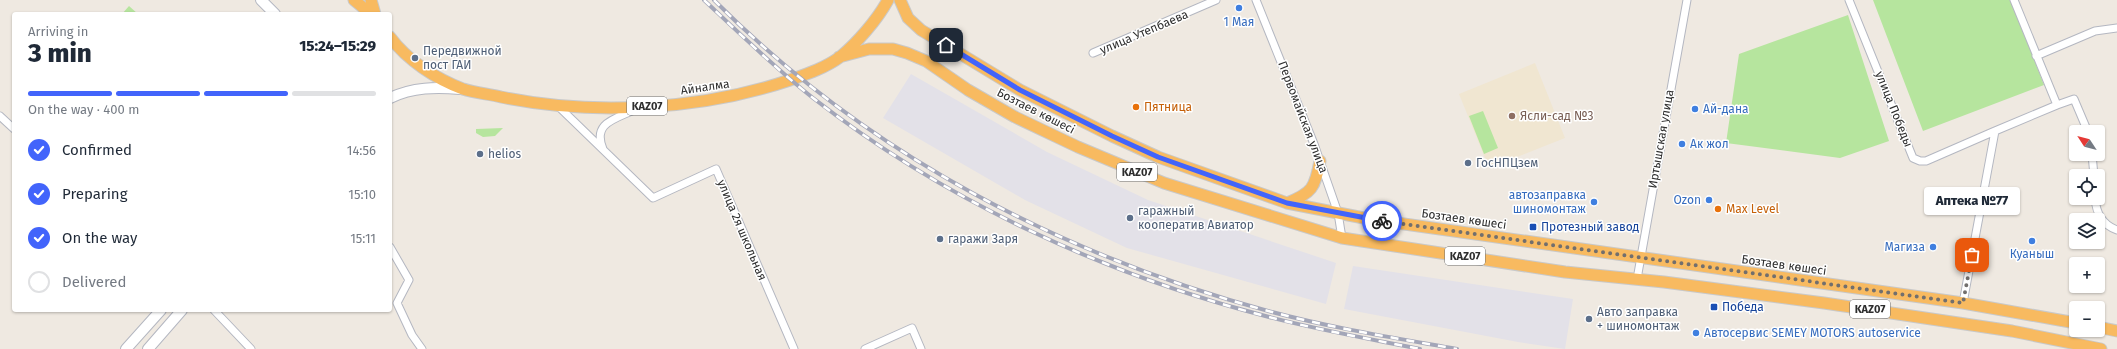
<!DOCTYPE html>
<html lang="en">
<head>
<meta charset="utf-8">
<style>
  :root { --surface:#fff; --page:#f6f6f7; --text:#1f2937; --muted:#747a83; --line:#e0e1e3; --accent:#4264fb }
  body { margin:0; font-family:"Fira Sans",sans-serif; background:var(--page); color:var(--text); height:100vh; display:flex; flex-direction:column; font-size:15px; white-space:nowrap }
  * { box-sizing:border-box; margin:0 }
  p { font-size:13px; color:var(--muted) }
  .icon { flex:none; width:22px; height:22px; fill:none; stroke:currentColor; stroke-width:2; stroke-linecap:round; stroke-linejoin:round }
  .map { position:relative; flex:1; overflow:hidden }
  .drawer { position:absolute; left:12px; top:12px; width:380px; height:300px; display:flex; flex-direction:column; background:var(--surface); border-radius:4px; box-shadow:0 1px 3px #0004 }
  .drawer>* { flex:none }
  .needle { width:26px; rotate:306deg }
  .fabs { position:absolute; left:2069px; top:125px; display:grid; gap:8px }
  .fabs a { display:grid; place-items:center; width:36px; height:36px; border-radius:4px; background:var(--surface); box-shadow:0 1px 3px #0004; font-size:20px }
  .pin { position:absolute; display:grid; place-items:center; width:34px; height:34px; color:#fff; margin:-17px; border-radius:8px; box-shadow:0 2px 6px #0006 }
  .courier { position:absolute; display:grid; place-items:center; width:40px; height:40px; margin:-20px; border:3px solid #4264fb; border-radius:50%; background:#fff; color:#222; box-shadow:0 1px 5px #0007 }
  .bubble { position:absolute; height:28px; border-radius:4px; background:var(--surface); box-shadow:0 1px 3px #0004; font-size:13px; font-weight:800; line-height:28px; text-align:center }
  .head em { font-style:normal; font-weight:800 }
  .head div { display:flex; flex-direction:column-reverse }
  .head { display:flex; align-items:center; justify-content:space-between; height:68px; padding:0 16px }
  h1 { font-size:26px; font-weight:800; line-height:30px }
  .bar { display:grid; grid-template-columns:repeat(4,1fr); gap:6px 4px; align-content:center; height:48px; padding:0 16px }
  .bar i { height:5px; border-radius:3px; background:var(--line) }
  .bar .selected { background:var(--accent) }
  .bar p { grid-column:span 4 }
  ol { padding:0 16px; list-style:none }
  li { display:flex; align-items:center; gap:12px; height:44px }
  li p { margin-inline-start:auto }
  li .icon { padding:4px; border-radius:50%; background:var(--accent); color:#fff; stroke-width:4 }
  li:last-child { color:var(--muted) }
  li i { width:22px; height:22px; border:2px solid var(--line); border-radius:50% }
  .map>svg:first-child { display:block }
  .industrial { fill:#e3e1e8 }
  .education { fill:#f0e6d1 }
  .green { fill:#b6e59e }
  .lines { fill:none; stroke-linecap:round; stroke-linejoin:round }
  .minor-casing { stroke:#b4b7c1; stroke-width:9 }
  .secondary-casing { stroke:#b4b7c1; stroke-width:12 }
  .trunk-casing { stroke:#c9c9c9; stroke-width:13 }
  .minor { stroke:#fff; stroke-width:7 }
  .secondary { stroke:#fff; stroke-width:10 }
  .trunk { stroke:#f8ba60; stroke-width:11 }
  .rail-casing { stroke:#a3a6b8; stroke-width:4 }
  .rail { stroke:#fff; stroke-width:2.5; stroke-dasharray:8; stroke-linecap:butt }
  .done { stroke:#726f6d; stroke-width:4; stroke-dasharray:0 7.2 }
  .route { stroke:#4264fb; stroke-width:5 }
  .shop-dot { fill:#3f7fe0; stroke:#fff; stroke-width:1.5 }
  .service-dot { fill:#5c6f8a; stroke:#fff; stroke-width:1.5 }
  .food-dot { fill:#e8710a; stroke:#fff; stroke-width:1.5 }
  .education-dot { fill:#8d6e63; stroke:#fff; stroke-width:1.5 }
  .transit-dot { fill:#1a4fb4; stroke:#fff; stroke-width:1.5 }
  .labels { text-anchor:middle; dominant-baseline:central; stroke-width:3; stroke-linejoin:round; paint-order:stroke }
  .shield { fill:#fff; stroke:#6d6d6d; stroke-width:1 }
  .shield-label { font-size:11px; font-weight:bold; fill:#2e2e2e }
  .shop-label { font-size:12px; fill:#366cbe; stroke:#fff; text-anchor:start }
  .street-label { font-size:12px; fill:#2e2e2e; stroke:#fff }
  .service-label { font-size:12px; fill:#4e5e75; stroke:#fff; text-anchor:start }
  .food-label { font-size:12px; fill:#c56008; stroke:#fff; text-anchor:start }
  .education-label { font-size:12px; fill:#785e54; stroke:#fff; text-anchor:start }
  .transit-label { font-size:12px; fill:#164399; stroke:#fff; text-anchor:start }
</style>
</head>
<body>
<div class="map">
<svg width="2117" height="349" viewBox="0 0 2117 349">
  <rect width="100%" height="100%" fill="#efe9e1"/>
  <path class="industrial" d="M911,74L1047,152L1148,200L1336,263L1326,304L1127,248L1025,200L883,118Z
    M1353,266L1573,299L1565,349L1518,342L1344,309Z"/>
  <path class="education" d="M1535,63L1565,138L1489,168L1459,94Z"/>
  <path class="green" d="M1873,0H2011L2044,85L1923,131Z
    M129,6L138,14H122Z
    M1848,15L1889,141L1840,158L1726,143L1739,54Z
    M1483,111L1498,148L1484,154L1469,116Z
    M503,128L495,136L483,137L476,133V129Z"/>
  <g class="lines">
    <defs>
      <path id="minor" d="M1256,0L1314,144L1338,213L1342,238
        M1849,0L1913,158L1920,161H1926L1995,131
        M1093,53L1216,0
        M2036,56L2095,31L2117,28
        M2057,105L2074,99L2088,132
        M558,106L653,198L716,169L794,349
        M0,116L14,129
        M603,149C592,123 615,119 634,110
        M2092,154L2094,176
        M2095,198C2096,213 2103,225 2117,230
        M390,247L409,280L397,303L412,335L422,349
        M1637,279L1687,0
        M1963,303L1995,131L2057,105L2014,0
        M214,310L251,349
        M865,349L912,328L921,349"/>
      <path id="secondary" d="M261,0L275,14
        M390,98C413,87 436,87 460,89
        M126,349L161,310
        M148,349L182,310"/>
      <path id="trunk" d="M354,0L371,14
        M371,0L375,14
        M900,0L908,18L921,30L1020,90L1112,136L1158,157L1287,203L1369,219L1963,303L2076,323
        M390,37C407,60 436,79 463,89C475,93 489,94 501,97C593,116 702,110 790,80C807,74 825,68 840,57C857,43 877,20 888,0
        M839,57L869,49H893L907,53L926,61L968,90L1015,117L1078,147L1164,183L1342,238L1565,272L1664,282L1824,303L2012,331L2101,349
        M1287,203C1312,193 1315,188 1320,161
        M2098,327L2117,331"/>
    </defs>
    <use href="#minor" class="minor-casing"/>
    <use href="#secondary" class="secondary-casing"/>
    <use href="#trunk" class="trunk-casing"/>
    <use href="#minor" class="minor"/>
    <use href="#secondary" class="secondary"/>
    <use href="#trunk" class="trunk"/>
    <defs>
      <path id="rail" d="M704,0C740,34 775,68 813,98C947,202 1106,275 1269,317C1319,330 1370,339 1420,349
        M714,0C867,154 1063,256 1272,312C1332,328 1395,338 1457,349"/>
    </defs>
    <use href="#rail" class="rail-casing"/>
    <use href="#rail" class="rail"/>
  </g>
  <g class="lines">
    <path class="done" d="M1382,221L1963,303L1972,255"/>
    <path class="route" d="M946,45L1020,90L1112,136L1158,157L1287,203L1382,221"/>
  </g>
  <g class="shop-dot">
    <circle cx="1239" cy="8" r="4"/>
    <circle cx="1695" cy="109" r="4"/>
    <circle cx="1682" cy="144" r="4"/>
    <circle cx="1709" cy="200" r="4"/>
    <circle cx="1594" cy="202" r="4"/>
    <circle cx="2032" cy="241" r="4"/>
    <circle cx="1933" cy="247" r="4"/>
    <circle cx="1696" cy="333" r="4"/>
  </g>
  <g class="service-dot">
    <circle cx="415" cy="58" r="4"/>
    <circle cx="480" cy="154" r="4"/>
    <circle cx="1468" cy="163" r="4"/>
    <circle cx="1130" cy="218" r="4"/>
    <circle cx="940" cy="239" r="4"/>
    <circle cx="1589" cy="319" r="4"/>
  </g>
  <g class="food-dot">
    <circle cx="1136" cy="107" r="4"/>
    <circle cx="1718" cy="209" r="4"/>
  </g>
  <circle class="education-dot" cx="1512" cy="116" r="4"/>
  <g class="transit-dot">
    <rect x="1529" y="223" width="8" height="8" rx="2"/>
    <rect x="1710" y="303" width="8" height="8" rx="2"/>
  </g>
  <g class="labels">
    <g class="shield">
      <rect x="627" y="97" width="40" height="18" rx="3"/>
      <rect x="1117" y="163" width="40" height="18" rx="3"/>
      <rect x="1445" y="247" width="40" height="18" rx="3"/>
      <rect x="1850" y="300" width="40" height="18" rx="3"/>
    </g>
    <g class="shield-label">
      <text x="647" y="106">KAZ07</text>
      <text x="1137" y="172">KAZ07</text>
      <text x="1465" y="256">KAZ07</text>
      <text x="1870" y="309">KAZ07</text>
    </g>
    <g class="shop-label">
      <text x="1239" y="22" text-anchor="middle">1 Мая</text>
      <text x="1703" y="109">Ай-дана</text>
      <text x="1690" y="144">Ак жол</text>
      <text x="1586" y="195" text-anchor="end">автозаправка<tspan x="1586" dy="14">шиномонтаж</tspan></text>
      <text x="1701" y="200" text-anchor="end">Ozon</text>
      <text x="1925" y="247" text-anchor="end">Магиза</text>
      <text x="2032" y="254" text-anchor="middle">Куаныш</text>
      <text x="1704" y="333">Автосервис SEMEY MOTORS autoservice</text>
    </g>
    <g class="street-label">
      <text transform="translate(1144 32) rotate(-23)">улица Утепбаева</text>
      <text transform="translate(705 87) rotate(-8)">Айналма</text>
      <text transform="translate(1894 109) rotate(68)">улица Победы</text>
      <text transform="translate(1036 111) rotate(27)">Бозтаев көшесі</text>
      <text transform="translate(1303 117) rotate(69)">Первомайская улица</text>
      <text transform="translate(1661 139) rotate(-80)">Иртышская улица</text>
      <text transform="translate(1464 219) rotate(8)">Бозтаев көшесі</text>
      <text transform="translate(742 230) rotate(67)">улица 2я школьная</text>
      <text transform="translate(1784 265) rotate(8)">Бозтаев көшесі</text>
    </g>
    <g class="service-label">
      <text x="423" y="51">Передвижной<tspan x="423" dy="14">пост ГАИ</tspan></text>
      <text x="488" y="154">helios</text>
      <text x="1476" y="163">ГосНПЦзем</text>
      <text x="1138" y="211">гаражный<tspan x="1138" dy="14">кооператив Авиатор</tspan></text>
      <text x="948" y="239">гаражи Заря</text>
      <text x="1597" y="312">Авто заправка<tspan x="1597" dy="14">+ шиномонтаж</tspan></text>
    </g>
    <g class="food-label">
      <text x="1144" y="107">Пятница</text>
      <text x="1726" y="209">Max Level</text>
    </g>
    <g class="education-label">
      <text x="1520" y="116">Ясли-сад №3</text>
    </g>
    <g class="transit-label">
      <text x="1541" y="227">Протезный завод</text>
      <text x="1722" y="307">Победа</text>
    </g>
  </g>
</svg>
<div class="fabs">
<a><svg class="needle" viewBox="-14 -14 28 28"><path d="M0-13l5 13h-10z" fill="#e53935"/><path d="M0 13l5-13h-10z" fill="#747a83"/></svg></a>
<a><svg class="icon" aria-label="locate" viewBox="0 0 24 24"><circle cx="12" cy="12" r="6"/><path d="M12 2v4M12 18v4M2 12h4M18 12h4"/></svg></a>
<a><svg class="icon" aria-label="layers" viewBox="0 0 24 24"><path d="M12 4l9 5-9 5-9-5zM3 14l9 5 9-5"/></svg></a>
<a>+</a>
<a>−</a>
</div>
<div class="pin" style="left:1972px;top:255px;background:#ea580c"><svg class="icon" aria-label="bag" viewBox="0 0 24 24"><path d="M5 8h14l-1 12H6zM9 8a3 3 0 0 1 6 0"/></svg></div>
<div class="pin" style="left:946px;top:45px;background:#1f2937"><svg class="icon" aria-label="home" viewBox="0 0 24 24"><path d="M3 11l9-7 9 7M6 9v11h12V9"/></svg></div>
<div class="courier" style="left:1382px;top:221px"><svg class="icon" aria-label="bike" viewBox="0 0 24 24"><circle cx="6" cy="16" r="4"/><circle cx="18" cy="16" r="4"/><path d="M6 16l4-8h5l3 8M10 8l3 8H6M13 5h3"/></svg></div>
<div class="bubble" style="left:1924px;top:187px;width:96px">Аптека №77</div>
<section class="drawer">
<div class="head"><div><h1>3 min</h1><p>Arriving in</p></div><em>15:24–15:29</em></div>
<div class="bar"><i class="selected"></i><i class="selected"></i><i class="selected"></i><i></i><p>On the way · 400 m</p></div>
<ol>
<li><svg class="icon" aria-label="check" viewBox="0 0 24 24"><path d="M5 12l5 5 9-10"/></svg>Confirmed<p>14:56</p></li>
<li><svg class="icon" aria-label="check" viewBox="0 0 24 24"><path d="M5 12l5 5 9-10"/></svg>Preparing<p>15:10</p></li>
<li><svg class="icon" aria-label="check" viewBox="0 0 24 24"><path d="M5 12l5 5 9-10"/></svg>On the way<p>15:11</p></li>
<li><i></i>Delivered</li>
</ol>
</section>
</div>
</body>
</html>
